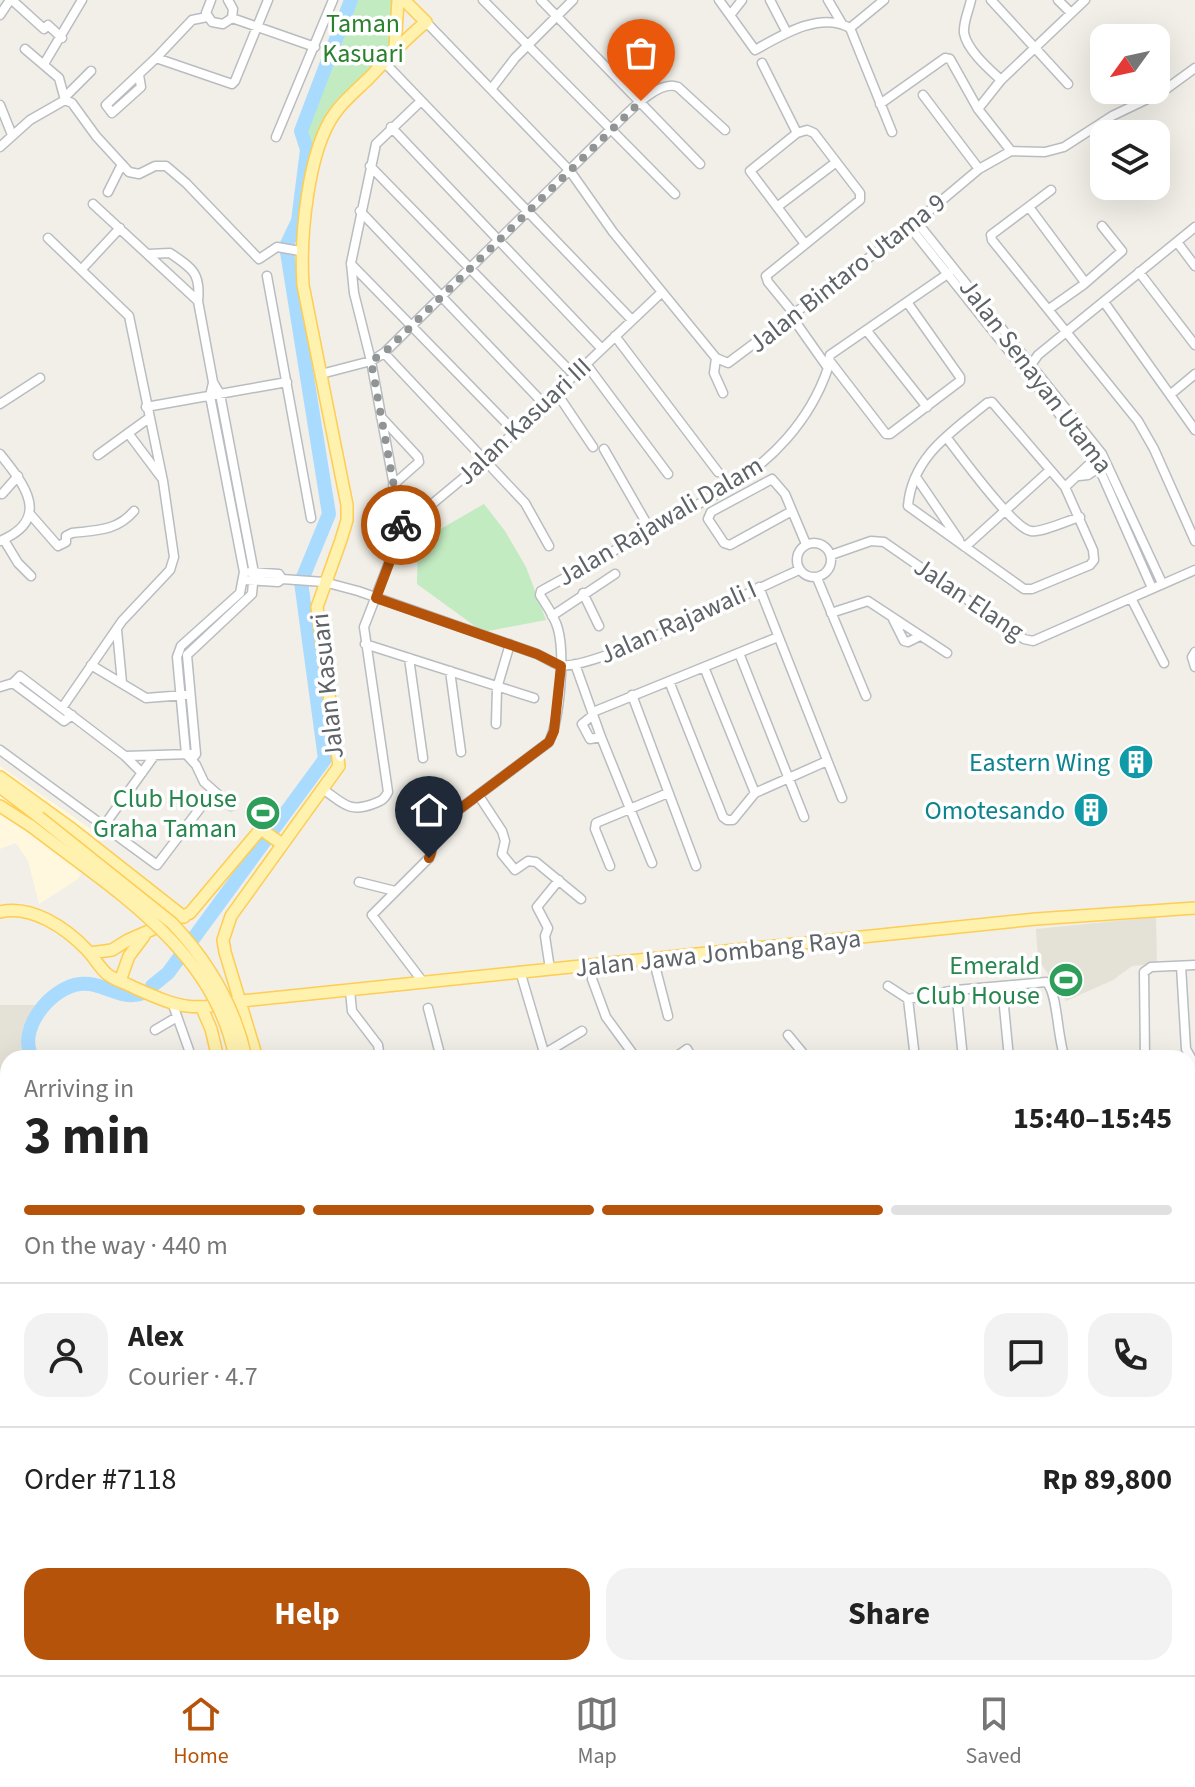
<!DOCTYPE html>
<html lang="en">
<head>
<meta charset="utf-8">
<style>
  :root { --surface:#fff; --page:#f2f2f2; --text:#222; --muted:#767676; --line:#e0e0e0; --accent:#b45309 }
  body { margin:0; font-family:"Source Sans 3",sans-serif; background:var(--page); color:var(--text); height:100vh; display:flex; flex-direction:column; font-size:30px; white-space:nowrap }
  * { box-sizing:border-box; margin:0 }
  p { font-size:26px; color:var(--muted) }
  .icon { flex:none; width:44px; height:44px; fill:none; stroke:currentColor; stroke-width:2; stroke-linecap:round; stroke-linejoin:round }
  .map { position:relative; flex:1; overflow:hidden }
  .panel { position:absolute; left:0px; top:1050px; width:1196px; height:626px; display:flex; flex-direction:column; background:var(--surface); border-radius:24px 24px 0 0; box-shadow:0 8px 32px #0002 }
  .panel>* { flex:none }
  .needle { width:52px; rotate:237deg }
  .controls { position:absolute; left:1090px; top:24px; display:grid; gap:16px }
  .controls a { display:grid; place-items:center; width:80px; height:80px; border-radius:16px; background:var(--surface); box-shadow:0 8px 32px #0002; font-size:40px }
  .pin { position:absolute; display:grid; place-items:center; width:68px; height:68px; color:#fff; margin:-82px -34px; border-radius:50% 50% 50% 0; rotate:-45deg; box-shadow:0 0 8px #0007 }
  .pin .icon { rotate:45deg }
  .courier { position:absolute; display:grid; place-items:center; width:80px; height:80px; margin:-40px; border:6px solid #b45309; border-radius:50%; background:#fff; color:#222; box-shadow:0 2px 10px #0007 }
  .summary em { font-style:normal; font-weight:700 }
  .summary div { display:flex; flex-direction:column-reverse }
  .summary { display:flex; align-items:center; justify-content:space-between; height:136px; padding:0 24px }
  h1 { font-size:52px; font-weight:700; line-height:60px }
  .bar { display:grid; grid-template-columns:repeat(4,1fr); gap:12px 8px; align-content:center; height:96px; padding:0 24px }
  .bar i { height:10px; border-radius:6px; background:var(--line) }
  .bar .selected { background:var(--accent) }
  .bar p { grid-column:span 4 }
  .line { display:flex; align-items:center; gap:20px; padding:0 24px; border-top:2px solid var(--line) }
  .line div { flex:1 }
  .round { display:grid; place-items:center; flex:none; width:84px; height:84px; border-radius:24px; background:var(--page) }
  .action { display:flex; gap:16px; margin-top:auto; padding:16px 24px }
  .action a { flex:1; height:92px; border-radius:24px; background:var(--accent); color:#fff; font-size:32px; font-weight:700; line-height:92px; text-align:center }
  .action a+a { background:var(--page); color:var(--text) }
  .menu { display:flex; justify-content:space-around; align-items:center; height:112px; border-top:2px solid var(--line); background:var(--surface); font-size:22px; color:var(--muted) }
  .menu a { display:grid; justify-items:center; gap:4px }
  .menu .selected { color:var(--accent) }
  .map>svg:first-child { display:block }
  .commercial { fill:#fff7de }
  .education { fill:#e4e1d7 }
  .green { fill:#c2ebc1 }
  .lines { fill:none; stroke-linecap:round; stroke-linejoin:round }
  .stream { stroke:#a9dbff; stroke-width:2 }
  .river { stroke:#a9dbff; stroke-width:14 }
  .minor-casing { stroke:#b9bdc1; stroke-width:11 }
  .major-casing { stroke:#fecd53; stroke-width:14 }
  .minor { stroke:#fff; stroke-width:8 }
  .major { stroke:#fff1ae; stroke-width:11 }
  .major-bridge-casing { stroke:#fecd53; stroke-width:14; stroke-linecap:butt }
  .major-bridge { stroke:#fff1ae; stroke-width:11 }
  .done { stroke:#919494; stroke-width:8; stroke-dasharray:0 14.4 }
  .route { stroke:#b45309; stroke-width:10 }
  .labels { text-anchor:middle; dominant-baseline:central; stroke-width:7; stroke-linejoin:round; paint-order:stroke }
  .park-label { font-size:26px; fill:#2c812f; stroke:#fff }
  .street-label { font-size:26px; fill:#5e6368; stroke:#fff }
  .culture-label { font-size:26px; fill:#0d838f; stroke:#fff; text-anchor:end }
  .leisure-label { font-size:26px; fill:#27864d; stroke:#fff; text-anchor:end }
</style>
</head>
<body>
<div class="map">
<svg width="1195" height="1675" viewBox="0 0 1195 1675">
  <rect width="100%" height="100%" fill="#f1efe7"/>
  <path class="commercial" d="M0,766L101,836L78,879L39,904L28,861L16,843L0,849Z
    M538,1668H705L697,1675H538Z"/>
  <path class="education" d="M1156,917L1157,964L1132,966L1113,980L1066,1001L1038,959L1036,929Z
    M0,1005H41L21,1038L25,1051L30,1058H8V1595L0,1588Z
    M1195,1239V1482L1188,1487V1245Z"/>
  <path class="green" d="M350,0H393L390,50L339,101L306,181L303,176L308,143L302,125Z
    M484,504L505,531L526,567L546,620L483,632L417,584L418,542Z
    M0,1070L8,1074V1154L0,1150Z"/>
  <g class="lines">
    <path class="stream" d="M1188,1639L1195,1644
      M972,1675L974,1668"/>
    <path class="river" d="M152,986L168,973L325,759L301,582L329,514L286,246L298,221L307,150L301,131L351,0
      M33,1058C15,1031 51,987 80,984C101,981 119,1000 140,994
      M0,1258L8,1226
      M738,1675L745,1668"/>
    <defs>
      <path id="minor" d="M12,0L44,29L48,25L62,38
        M211,0L206,13L212,22L223,24L232,18
        M228,0L233,9L232,18
        M483,0L675,194
        M541,0L700,164
        M719,0L755,50C782,35 820,11 850,28L892,132
        M770,0L787,33
        M828,0L841,22
        M971,0C969,10 963,22 964,33C967,50 989,69 1001,80
        M991,0L1068,84
        M1058,0L1071,13
        M731,14L742,0
        M0,15L10,0
        M232,18L315,47
        M426,22L570,171L613,232L716,358L728,363L910,227L979,169L1011,151L1045,152L1064,147L1112,116L1162,92L1195,68
        M850,28L884,0
        M25,49L59,78L65,100L72,103L96,136L129,172L139,174L155,166H166L186,183L259,259L277,247L300,251
        M156,58L232,84L235,81L268,0
        M384,62L632,320
        M762,63L797,133
        M44,64L82,0
        M139,75L141,87L112,113L106,105L156,58L192,20L207,17
        M492,88L515,58L573,0
        M923,95L979,169
        M66,96L91,71
        M880,104L945,58L950,59L978,109L1011,151
        M0,105L12,135
        M978,109L1001,80L1085,0
        M391,127L602,349
        M276,137L333,0
        M0,147L30,120L65,100
        M370,166L574,375
        M1051,190L991,235L992,240L1138,421L1154,449L1195,541
        M108,192L122,164
        M93,204L198,301L213,382L220,394L254,573L252,594L187,655L196,754L192,759
        M777,207L835,163
        M1029,207L1084,281
        M360,211L544,404
        M916,221L1102,454L1162,583
        M910,227L1095,459L1152,588
        M48,238L129,316L163,481L174,557L170,570L122,621L62,708
        M1177,242L1195,266
        M148,254L170,253C192,268 201,273 198,301
        M351,264L515,432
        M81,270L120,228
        M1139,272L1195,345
        M267,276L311,518
        M907,302L960,377V381L890,434H886L829,360L830,355L949,273
        M1104,302L1195,430
        M1049,309L1083,285L1122,251L1102,226
        M795,315L768,282L766,276L860,200V193L814,133L807,130L797,133L750,171L805,244
        M867,331L927,407
        M615,336L718,472
        M384,353L525,503L549,546
        M716,358L714,373L723,393
        M586,364L668,474
        M1031,365L1038,355L1195,227
        M321,374L371,361L384,353L611,129C625,116 658,78 678,87L725,130
        M213,383L210,396L244,572L240,593L181,646L177,657L186,754L196,765L204,782L231,806
        M556,392L593,447
        M1171,394L1195,374
        M992,402L1065,487L1093,550L1094,560L1090,565L1032,589H1024L908,506C912,456 953,431 987,403Z
        M0,404L40,378
        M146,407L287,382
        M381,417L418,457L419,462L393,485
        M128,433L161,477
        M946,437C959,453 1013,529 1031,531C1041,533 1069,520 1080,517
        M604,449L651,531
        M0,454C25,485 52,519 0,541
        M98,455L149,418
        M1079,476L1088,475L1103,465
        M916,477L959,540
        M1065,487L1096,458
        M2,494L18,476
        M792,511L730,545L724,543L708,519L711,512L772,479L785,494L806,544
        M30,514L58,546L66,542V536L72,533C97,530 117,531 134,511
        M402,529L371,361L354,293L351,263L376,144L421,101
        M4,540L18,563L31,576
        M797 560a17 17 0 1 1 34 0a17 17 0 1 1-34 0Z
        M965,547L1050,470
        M831,555L871,541L884,542L1024,639L1033,641L1195,570
        M250,572L279,574L282,579
        M817,578L866,696
        M244,580L278,582L282,579L324,582L358,591L537,654C544,657 552,663 559,665C591,673 759,587 799,570
        M759,587L842,798
        M583,593L599,626
        M1131,598L1164,663
        M831,613L868,601L947,653
        M552,616L615,574
        M892,617L904,641L908,642L920,636
        M117,630L122,683
        M365,644L534,698
        M1195,652L1192,657L1195,667
        M739,653L804,817
        M409,658L423,758
        M575,664L601,737L652,863
        M91,665L146,698L185,695
        M704,667L755,793
        M450,671L461,752
        M669,681L723,817L727,820H733L755,793L827,761
        M13,683L64,721L72,715
        M0,687L13,683L20,676L125,756L142,773
        M632,695L696,866
        M593,712L778,637
        M593,715L582,724L590,739L601,737
        M496,724L497,688L510,644
        M0,750L157,865L213,791
        M125,756L191,754
        M324,790C343,803 349,813 373,804C381,801 384,800 388,792L364,627L402,529L485,460L662,292
        M479,796L502,831L505,841L502,854L515,870L528,861L536,862L581,899
        M103,827L154,756
        M610,866L595,829L596,823L668,793
        M359,882L395,891
        M653,958L668,1016
        M1181,966L1186,1049L1195,1065
        M550,969L545,936L548,928L537,907L559,880
        M520,971L543,1049L544,1054L540,1058
        M592,979L606,1017L636,1058
        M423,982L372,915L429,858C435,847 430,836 437,826L549,742C560,719 565,655 558,629C555,617 547,606 540,595L541,591L724,490C771,462 810,421 828,368L792,317
        M888,986L908,999
        M1002,986L1009,1058
        M956,990L963,1058
        M350,991L352,1011L378,1045L380,1058
        M908,999L956,990L1046,982C1058,991 1057,1039 1065,1058
        M908,999L915,1058
        M173,1005L189,1050
        M428,1008L441,1058
        M155,1030L177,1017
        M788,1035L807,1058
        M544,1054L582,1031
        M674,1058L687,1049L692,1058
        M1145,1058L1144,972L1151,967L1195,965
        M1188,1130L1195,1140
        M1188,1154L1195,1165
        M1188,1203L1195,1197
        M1188,1513L1195,1508
        M1188,1516L1195,1527
        M1188,1563L1195,1557
        M1188,1571L1195,1576
        M1188,1625L1195,1630
        M1188,1649L1195,1654
        M0,1653L8,1648
        M48,1668L52,1675
        M1025,1668L1030,1675
        M0,1671L3,1675
        M232,1675L241,1668"/>
      <path id="major" d="M395,48L398,0
        M0,777L72,829L184,917
        M0,787L39,817
        M0,806L31,826
        M0,912C31,904 66,928 87,950C94,957 99,967 107,974C114,980 126,983 135,988C182,1009 191,1011 242,1001L1036,919L1195,908
        M90,953L112,950L128,940L190,913L259,831L262,830L282,844
        M120,981L129,956L144,936
        M202,1008L211,1029L218,1058
        M257,1058L225,952L223,940L231,916L339,766L317,607L341,540L347,520V505L303,285C300,240 307,151 335,113C344,100 358,89 369,78C388,58 405,39 426,22L404,0
        M1188,1217L1195,1212
        M1188,1238L1195,1232
        M450,1668L456,1671L463,1668
        M724,1675L732,1668
        M752,1675L760,1668"/>
    </defs>
    <use href="#minor" class="minor-casing"/>
    <use href="#major" class="major-casing"/>
    <use href="#minor" class="minor"/>
    <use href="#major" class="major"/>
    <defs>
      <path id="major-bridge" d="M39,817L172,923C208,961 235,1007 246,1058
        M31,826C112,889 215,949 235,1058"/>
    </defs>
    <use href="#major-bridge" class="major-bridge-casing"/>
    <use href="#major-bridge" class="major-bridge"/>
  </g>
  <g class="lines">
    <path class="done" d="M401,525L371,361L384,353L641,101"/>
    <path class="route" d="M401,525L402,529L376,598L537,654L561,666L554,731L549,742L437,826C430,836 435,847 429,858"/>
  </g>
  <defs>
    <symbol id="building-disc" viewBox="-11 -11 22 22"><circle r="9.5" fill="#0f9aa8" stroke="#fff"/><path d="M-4-6H4V6H1V3H-1V6H-4ZM-2.5-4.3h1.7v1.8h-1.7ZM.8-4.3h1.7v1.8H.8ZM-2.5-1h1.7V.8h-1.7ZM.8-1h1.7V.8H.8Z" fill="#fff"/></symbol>
    <symbol id="stadium-disc" viewBox="-11 -11 22 22"><circle r="9.5" fill="#2e9e5b" stroke="#fff"/><path d="M0-5a6.5 5 0 1 0 0 10a6.5 5 0 1 0 0-10ZM-3.5-1.8h7v3.6h-7Z" fill="#fff"/></symbol>
  </defs>
  <g fill-rule="evenodd">
    <use href="#building-disc" x="1116" y="742" width="40" height="40"/>
    <use href="#building-disc" x="1071" y="790" width="40" height="40"/>
    <use href="#stadium-disc" x="243" y="793" width="40" height="40"/>
    <use href="#stadium-disc" x="1046" y="960" width="40" height="40"/>
  </g>
  <g class="labels">
    <g class="park-label">
      <text x="363" y="23">Taman<tspan x="363" dy="30">Kasuari</tspan></text>
    </g>
    <g class="street-label">
      <text transform="translate(847 273) rotate(-38)">Jalan Bintaro Utama 9</text>
      <text transform="translate(1036 376) rotate(53)">Jalan Senayan Utama</text>
      <text transform="translate(524 421) rotate(-43)">Jalan Kasuari III</text>
      <text transform="translate(660 521) rotate(-30)">Jalan Rajawali Dalam</text>
      <text transform="translate(969 599) rotate(34)">Jalan Elang</text>
      <text transform="translate(678 622) rotate(-24)">Jalan Rajawali I</text>
      <text transform="translate(327 686) rotate(-96)">Jalan Kasuari</text>
      <text transform="translate(718 953) rotate(-6)">Jalan Jawa Jombang Raya</text>
    </g>
    <g class="culture-label">
      <text x="1110" y="762">Eastern Wing</text>
      <text x="1065" y="810">Omotesando</text>
    </g>
    <g class="leisure-label">
      <text x="237" y="798">Club House<tspan x="237" dy="30">Graha Taman</tspan></text>
      <text x="1040" y="965">Emerald<tspan x="1040" dy="30">Club House</tspan></text>
    </g>
  </g>
</svg>
<div class="controls">
<a><svg class="needle" viewBox="-14 -14 28 28"><path d="M0-13l5 13h-10z" fill="#e53935"/><path d="M0 13l5-13h-10z" fill="#767676"/></svg></a>
<a><svg class="icon" aria-label="layers" viewBox="0 0 24 24"><path d="M12 4l9 5-9 5-9-5zM3 14l9 5 9-5"/></svg></a>
</div>
<div class="pin" style="left:641px;top:101px;background:#ea580c"><svg class="icon" aria-label="bag" viewBox="0 0 24 24"><path d="M5 8h14l-1 12H6zM9 8a3 3 0 0 1 6 0"/></svg></div>
<div class="pin" style="left:429px;top:858px;background:#1f2937"><svg class="icon" aria-label="home" viewBox="0 0 24 24"><path d="M3 11l9-7 9 7M6 9v11h12V9"/></svg></div>
<div class="courier" style="left:401px;top:525px"><svg class="icon" aria-label="bike" viewBox="0 0 24 24"><circle cx="6" cy="16" r="4"/><circle cx="18" cy="16" r="4"/><path d="M6 16l4-8h5l3 8M10 8l3 8H6M13 5h3"/></svg></div>
<section class="panel">
<div class="summary"><div><h1>3 min</h1><p>Arriving in</p></div><em>15:40–15:45</em></div>
<div class="bar"><i class="selected"></i><i class="selected"></i><i class="selected"></i><i></i><p>On the way · 440 m</p></div>
<div class="line" style="height:144px"><a class="round"><svg class="icon" aria-label="person" viewBox="0 0 24 24"><circle cx="12" cy="8" r="4"/><path d="M4 21q1-7 8-7t8 7"/></svg></a><div><b>Alex</b><p>Courier · 4.7</p></div><a class="round"><svg class="icon" aria-label="chat" viewBox="0 0 24 24"><path d="M4 5h16v11H9l-5 4z"/></svg></a><a class="round"><svg class="icon" aria-label="phone" viewBox="0 0 24 24"><path d="M5 4h4l2 5-3 2q2 4 5 5l2-3 5 2v4C11 20 4 13 5 4z"/></svg></a></div>
<div class="line" style="height:104px"><div>Order #7118</div><b>Rp 89,800</b></div>
<div class="action"><a>Help</a><a>Share</a></div>
</section>
</div>
<nav class="menu">
<a class="selected"><svg class="icon" aria-label="home" viewBox="0 0 24 24"><path d="M3 11l9-7 9 7M6 9v11h12V9"/></svg>Home</a>
<a><svg class="icon" aria-label="map" viewBox="0 0 24 24"><path d="M3 6l6-2 6 2 6-2v14l-6 2-6-2-6 2zM9 4v14M15 6v14"/></svg>Map</a>
<a><svg class="icon" aria-label="saved" viewBox="0 0 24 24"><path d="M7 4h10v16l-5-4-5 4z"/></svg>Saved</a>
</nav>
</body>
</html>
